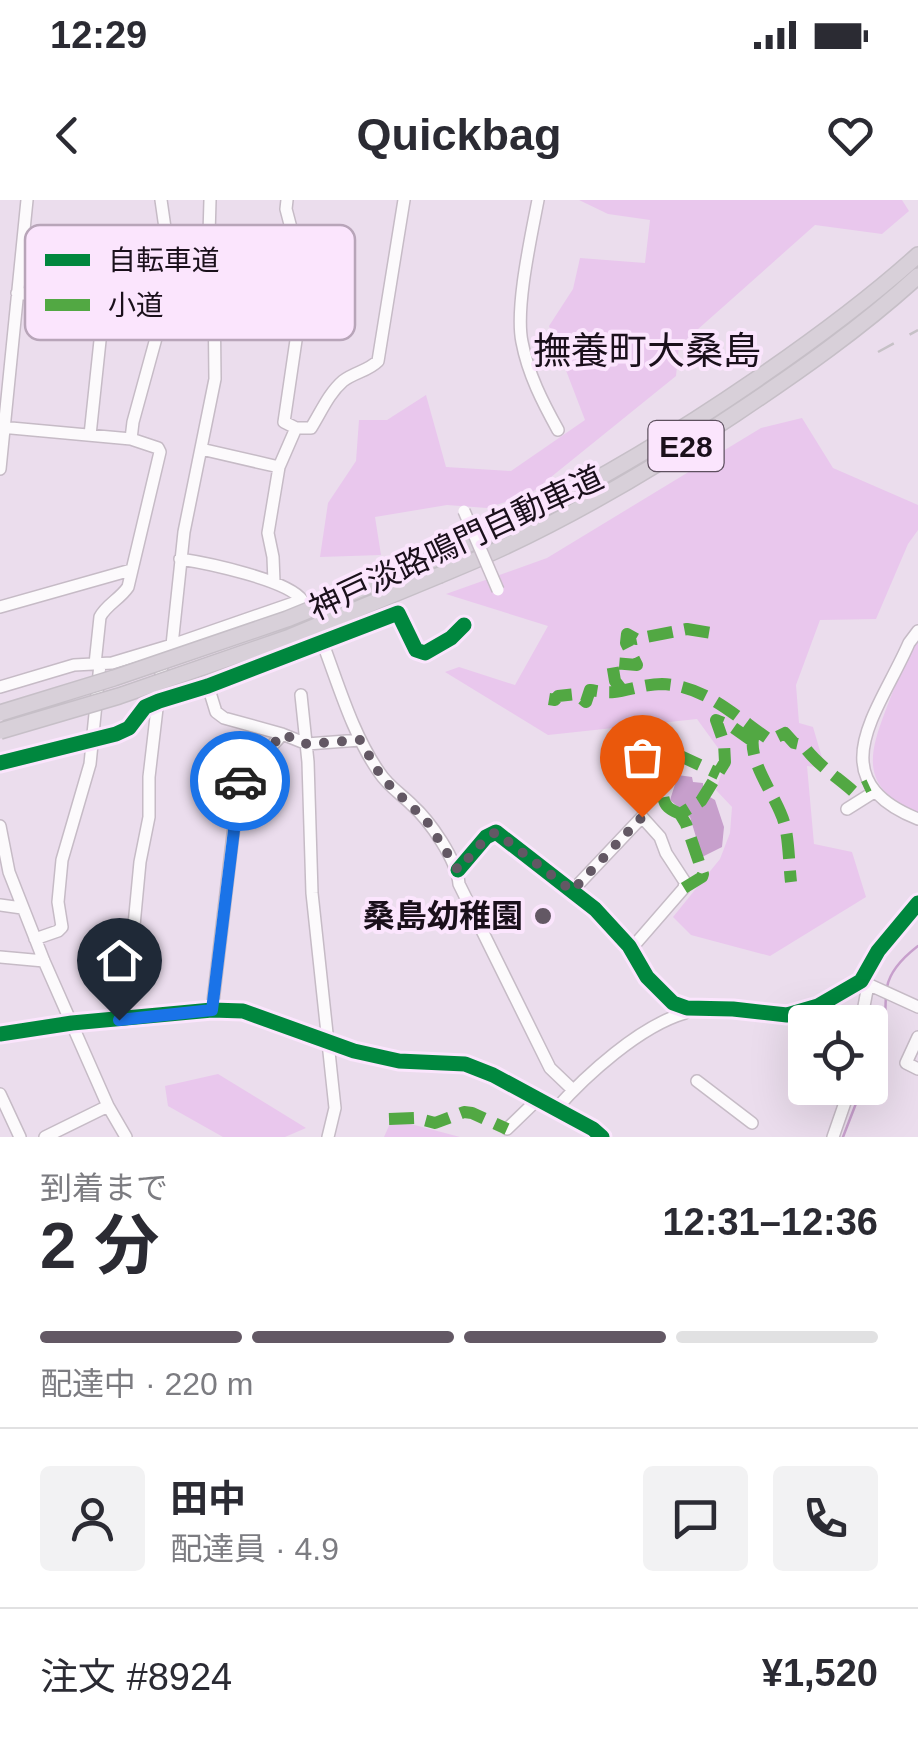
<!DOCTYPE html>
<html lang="ja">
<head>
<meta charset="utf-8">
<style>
  :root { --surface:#fff; --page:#f2f2f3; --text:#2b2b33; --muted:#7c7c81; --line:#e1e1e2; --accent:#635864 }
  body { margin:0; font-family:Arial,"Noto Sans JP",sans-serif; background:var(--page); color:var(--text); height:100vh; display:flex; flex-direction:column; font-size:38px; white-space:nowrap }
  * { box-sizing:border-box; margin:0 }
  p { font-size:32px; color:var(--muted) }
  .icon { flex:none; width:55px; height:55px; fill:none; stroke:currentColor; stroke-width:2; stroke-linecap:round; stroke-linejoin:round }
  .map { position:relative; height:937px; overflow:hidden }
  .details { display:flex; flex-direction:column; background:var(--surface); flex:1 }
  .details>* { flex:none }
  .fabs { position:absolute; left:788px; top:805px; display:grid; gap:20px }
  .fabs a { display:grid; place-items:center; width:100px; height:100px; border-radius:10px; background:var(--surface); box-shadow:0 10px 40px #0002; font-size:50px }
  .pin { position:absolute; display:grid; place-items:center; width:85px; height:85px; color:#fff; margin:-102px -42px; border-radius:50% 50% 50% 0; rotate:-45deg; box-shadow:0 0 10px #0007 }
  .pin .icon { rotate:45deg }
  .courier { position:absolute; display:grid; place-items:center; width:100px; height:100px; margin:-50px; border:8px solid #1a73e8; border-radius:50%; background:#fff; color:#222; box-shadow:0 2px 12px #0007 }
  .headline em { font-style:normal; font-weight:700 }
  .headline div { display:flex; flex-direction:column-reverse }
  .headline { display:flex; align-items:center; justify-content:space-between; height:170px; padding:0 40px }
  h1 { font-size:65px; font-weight:700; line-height:75px }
  .bar { display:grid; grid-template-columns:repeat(4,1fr); gap:15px 10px; align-content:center; height:120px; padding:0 40px }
  .bar i { height:12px; border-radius:8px; background:var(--line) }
  .bar .active { background:var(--accent) }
  .bar p { grid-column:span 4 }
  .line { display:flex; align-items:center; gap:25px; padding:0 40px; border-top:2px solid var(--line) }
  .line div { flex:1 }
  .round { display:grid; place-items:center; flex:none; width:105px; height:105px; border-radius:10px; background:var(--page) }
  .status { display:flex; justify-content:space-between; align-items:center; height:70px; padding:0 50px; background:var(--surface); direction:ltr }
  .status svg { height:28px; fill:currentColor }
  header { display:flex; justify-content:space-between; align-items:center; height:130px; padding:0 40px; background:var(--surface); font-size:45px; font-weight:700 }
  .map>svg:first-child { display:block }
  .green { fill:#e9c7ed }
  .water { fill:#c79fcc }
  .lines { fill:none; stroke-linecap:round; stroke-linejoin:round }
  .stream { stroke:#c79fcc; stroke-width:2.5 }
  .minor-casing { stroke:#c6bbc6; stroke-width:14 }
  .highway-casing { stroke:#c6bfc7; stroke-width:18 }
  .minor { stroke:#fcfafc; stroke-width:11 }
  .highway { stroke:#d8d0d9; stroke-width:15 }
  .rail { stroke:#c6c1c6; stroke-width:2.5; stroke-dasharray:18 18; stroke-linecap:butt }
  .minor-bridge-casing { stroke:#c6bbc6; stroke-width:14; stroke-linecap:butt }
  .highway-bridge-casing { stroke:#c6bfc7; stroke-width:18; stroke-linecap:butt }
  .minor-bridge { stroke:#fcfafc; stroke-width:11 }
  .highway-bridge { stroke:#d8d0d9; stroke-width:15 }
  .quiet { stroke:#52a843; stroke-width:12; stroke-dasharray:25 12; stroke-linecap:butt }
  .cycleway-casing { stroke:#fbe5fd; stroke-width:21 }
  .cycleway { stroke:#00873e; stroke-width:15 }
  .done { stroke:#635864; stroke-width:10; stroke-dasharray:0 18 }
  .route { stroke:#1a73e8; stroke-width:12 }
  .poi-dot { fill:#635864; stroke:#fbe5fd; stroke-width:4 }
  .labels { text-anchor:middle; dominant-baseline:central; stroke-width:8; stroke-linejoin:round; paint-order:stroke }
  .shield { fill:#fbe5fd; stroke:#5e505f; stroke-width:2.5 }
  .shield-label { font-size:30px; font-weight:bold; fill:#1a101b }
  .street-label { font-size:32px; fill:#1a101b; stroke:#fbe5fd }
  .poi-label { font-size:32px; font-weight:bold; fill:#1a101b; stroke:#fbe5fd; text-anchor:end }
  .quarter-label { font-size:38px; fill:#1a101b; stroke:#fbe5fd }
  .key { fill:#fbe5fd; stroke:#b8a5b9; stroke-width:2.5 }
  .key-label { font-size:28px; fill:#1a101b }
</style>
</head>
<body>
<div class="status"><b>12:29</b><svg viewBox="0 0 49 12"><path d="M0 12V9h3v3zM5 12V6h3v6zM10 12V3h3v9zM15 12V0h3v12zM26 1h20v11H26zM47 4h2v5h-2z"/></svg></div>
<header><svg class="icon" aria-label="back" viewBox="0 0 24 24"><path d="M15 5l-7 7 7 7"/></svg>Quickbag<svg class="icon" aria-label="heart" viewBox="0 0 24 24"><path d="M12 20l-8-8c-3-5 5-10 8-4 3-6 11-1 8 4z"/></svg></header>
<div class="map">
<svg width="918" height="937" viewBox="0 0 918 937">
  <rect width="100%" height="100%" fill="#ebdded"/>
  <path class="green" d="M579,0H902L909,11L882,34L815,25L679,146L676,176L530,294L487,308L447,305L375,317L381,355L320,357L328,303L356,261L359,220H387L426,195L446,267L511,271L585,220L549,126L573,89L580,58L645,63L650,20L608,14Z
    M802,218L833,268L918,305V330L908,344L876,419L820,420L796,485L799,523L813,527L825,568L807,566L814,644L852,652L866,697L770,756L691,735L673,717L720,659L730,633L732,607L716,590L726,559L697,519L548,535L445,472L459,467L515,485L548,426L446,394L547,358L761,228Z
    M918,441V613C864,589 866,561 885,512C894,488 904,462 918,441Z
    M218,874L306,928L285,937H223L168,906L165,886Z
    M392,919L460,937H384Z"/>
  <path class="water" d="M678,575L692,577L693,582L703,583V593L715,600L724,627L722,647L702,657L690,617L670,600Z"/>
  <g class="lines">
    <path class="stream" d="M887,787C890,771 905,756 918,746
      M870,875C888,845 884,828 886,795
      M843,937L862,888"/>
    <defs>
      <path id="minor" d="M538,0C531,37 515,108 522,142C528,174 543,203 558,230
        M17,93L214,114
        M0,227L131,239L133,222L164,109L169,56L161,0
        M296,228H311C321,212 329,193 343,181C355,172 368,171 378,161L404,0
        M90,235L104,103
        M201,249L279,267
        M0,269L27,0
        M274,382L273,357L268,333L279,267L296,228L284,222L300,113L290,110L296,47L286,9L287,0
        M0,407L131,370
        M918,431L909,443C880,510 817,579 918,619
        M323,444C339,486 353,535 379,572C388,586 401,594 412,605C430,621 457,660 459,684L550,868L573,890
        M172,445L184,332L215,179L214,88L209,35L210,0
        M95,464L100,417C106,405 120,399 128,387L160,252L158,248L131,239
        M208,486L216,512L224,518L282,534L307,544L360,540
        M0,487L74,465L112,463L172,445L302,400C288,380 207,363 180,359
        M301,495L308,562L312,693L335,908L328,937
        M0,563L116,534L129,528L145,507L159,501L208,486L398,413L416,450L425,453L451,438L464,425
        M847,609L874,592
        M0,626L9,672L44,761L108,906L126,937
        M458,670L486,637L496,632L595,709L629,746L647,777L673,803L687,808L733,809L787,815L818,806L861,781L878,751L918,703
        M572,691L642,617L660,637L666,653L685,682L684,688L631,749
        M0,705L22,708
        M35,739L58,731L62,727L58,702L62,660L90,564L100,464
        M0,757L44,761
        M861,781L918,807
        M212,810L239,584C249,551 265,559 282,534
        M119,819L129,778L140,662L149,617V577L163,457
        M861,822L868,785
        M0,834L72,823L212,810L243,811L354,851L399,861L465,864L493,875L593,929L602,937
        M918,837L906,863L918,869
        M697,881L752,923
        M0,894L20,937
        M555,910C586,875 640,826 685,813L687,808
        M507,929L537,900
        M45,937L108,906
        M833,937L850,888"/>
      <path id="highway" d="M432,360C546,312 652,251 754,181C811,142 866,102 918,55
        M440,375C544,333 641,277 735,214C798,172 861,128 918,76"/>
    </defs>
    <use href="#minor" class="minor-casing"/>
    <use href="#highway" class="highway-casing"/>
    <use href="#minor" class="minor"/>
    <use href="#highway" class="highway"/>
    <path class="rail" d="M878,152L918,130"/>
    <defs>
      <path id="minor-bridge" d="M464,311L498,390"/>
      <path id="highway-bridge" d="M0,513L114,478L287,419L432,360
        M0,531L119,496L290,437L440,375"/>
    </defs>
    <use href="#minor-bridge" class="minor-bridge-casing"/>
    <use href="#highway-bridge" class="highway-bridge-casing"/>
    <use href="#minor-bridge" class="minor-bridge"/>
    <use href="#highway-bridge" class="highway-bridge"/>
    <path class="quiet" d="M622,490L615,481L612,463L637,465L626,443L627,434L636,439L687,429L718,434
      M549,499L555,500L558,496L576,494L586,502L590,490C598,491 606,493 614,492C630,490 645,484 662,484C705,486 734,515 767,538L773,539L785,533L794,543L803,545C816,564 836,576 854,592L869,585
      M755,530C743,559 779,598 785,626C789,643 789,665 791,682
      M680,614C670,609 664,607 663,595L674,553L719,574
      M684,688L702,677L703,674L686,624L680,614L701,601L725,562L724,543L716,520L731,526L751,540
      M389,919L416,918L435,923L464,912L472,913L507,929"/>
    <defs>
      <path id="cycleway" d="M0,563L116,534L129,528L145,507L159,501L208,486L398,413L416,450L425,453L451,438L464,425
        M458,670L486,637L496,632L595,709L629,746L647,777L673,803L687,808L733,809L787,815L818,806L861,781L878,751L918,703
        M0,834L72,823L212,810L243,811L354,851L399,861L465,864L493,875L593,929L602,937"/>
    </defs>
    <use href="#cycleway" class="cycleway-casing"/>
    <use href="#cycleway" class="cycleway"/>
  </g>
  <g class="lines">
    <path class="done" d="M240,581C248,555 268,554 282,534L307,544L360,540L378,571L391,587L426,620L458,670L486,638L496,632L572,691L642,617"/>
    <path class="route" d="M119,820L212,810L240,581"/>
  </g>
  <circle class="poi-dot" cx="543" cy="716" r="10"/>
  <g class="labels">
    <rect class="shield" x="648.5" y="221" width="75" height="50" rx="8"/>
    <g class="shield-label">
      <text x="686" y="246">E28</text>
    </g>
    <g class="street-label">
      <text transform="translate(456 343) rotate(-25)">神戸淡路鳴門自動車道</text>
    </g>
    <g class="poi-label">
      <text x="523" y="716">桑島幼稚園</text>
    </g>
    <g class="quarter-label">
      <text x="647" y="151">撫養町大桑島</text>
    </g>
  </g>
  <rect x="25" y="25" width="330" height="115" rx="15" class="key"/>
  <rect x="45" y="54" width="45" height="12" fill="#00873e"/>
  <rect x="45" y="99" width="45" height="12" fill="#52a843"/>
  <g class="key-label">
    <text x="108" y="70">自転車道</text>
    <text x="108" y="115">小道</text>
  </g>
</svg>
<div class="fabs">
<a><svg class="icon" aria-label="locate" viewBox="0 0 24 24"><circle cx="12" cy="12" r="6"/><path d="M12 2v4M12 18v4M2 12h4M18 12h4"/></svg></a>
</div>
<div class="pin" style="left:642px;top:617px;background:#ea580c"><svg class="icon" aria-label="bag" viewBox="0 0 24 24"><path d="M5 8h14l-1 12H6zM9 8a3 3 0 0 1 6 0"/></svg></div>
<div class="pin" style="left:119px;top:820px;background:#1f2937"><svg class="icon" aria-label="home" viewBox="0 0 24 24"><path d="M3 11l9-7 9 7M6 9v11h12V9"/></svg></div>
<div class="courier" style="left:240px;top:581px"><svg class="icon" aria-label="car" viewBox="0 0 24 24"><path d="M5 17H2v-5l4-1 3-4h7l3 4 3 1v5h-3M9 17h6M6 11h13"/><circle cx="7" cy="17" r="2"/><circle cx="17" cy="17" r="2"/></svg></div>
</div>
<section class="details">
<div class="headline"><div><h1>2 分</h1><p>到着まで</p></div><em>12:31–12:36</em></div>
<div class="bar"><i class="active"></i><i class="active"></i><i class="active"></i><i></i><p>配達中 · 220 m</p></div>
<div class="line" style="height:180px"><a class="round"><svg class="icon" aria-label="person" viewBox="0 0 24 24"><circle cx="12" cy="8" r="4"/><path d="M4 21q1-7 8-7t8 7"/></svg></a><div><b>田中</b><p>配達員 · 4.9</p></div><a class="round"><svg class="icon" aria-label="chat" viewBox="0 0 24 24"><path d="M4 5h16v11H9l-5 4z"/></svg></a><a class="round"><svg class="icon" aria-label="phone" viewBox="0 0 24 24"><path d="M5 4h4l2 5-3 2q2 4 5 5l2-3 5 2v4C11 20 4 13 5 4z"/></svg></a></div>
<div class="line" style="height:130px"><div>注文 #8924</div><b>¥1,520</b></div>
</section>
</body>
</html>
